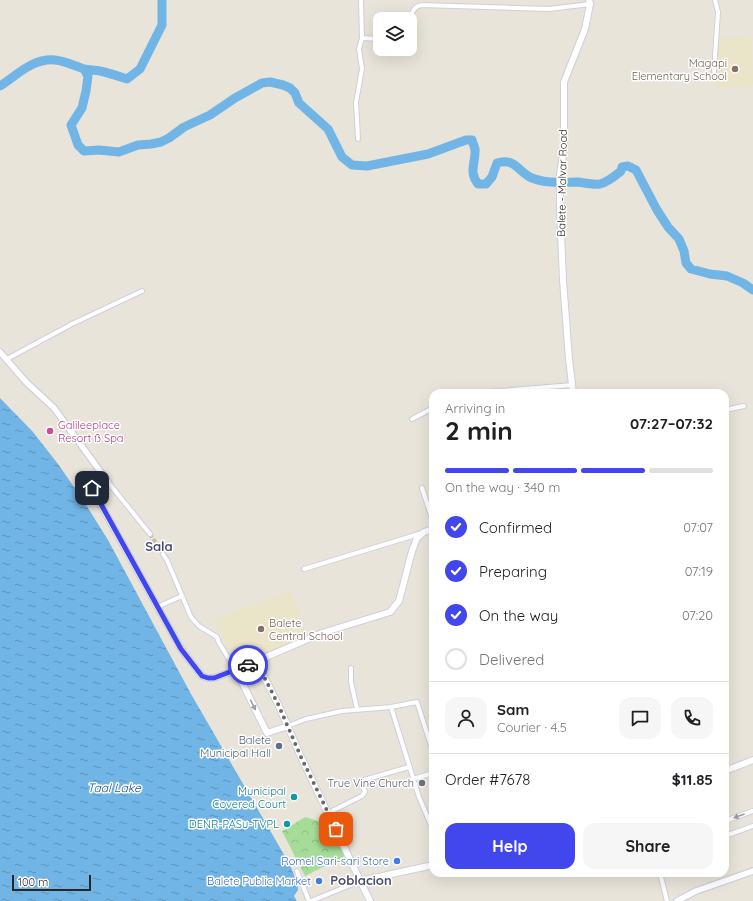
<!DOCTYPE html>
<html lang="en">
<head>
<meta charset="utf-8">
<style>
  :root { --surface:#fff; --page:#f6f6f6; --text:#202124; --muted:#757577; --line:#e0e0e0; --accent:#4147ed }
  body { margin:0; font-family:Quicksand,sans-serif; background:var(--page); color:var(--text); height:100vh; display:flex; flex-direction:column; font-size:15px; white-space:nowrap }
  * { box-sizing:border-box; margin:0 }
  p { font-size:13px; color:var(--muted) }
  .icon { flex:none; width:22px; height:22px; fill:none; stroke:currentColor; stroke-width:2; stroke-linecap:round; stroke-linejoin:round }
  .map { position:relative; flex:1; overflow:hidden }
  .details { position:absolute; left:429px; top:389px; width:300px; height:488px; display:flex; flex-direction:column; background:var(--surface); border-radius:12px; box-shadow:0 4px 16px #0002 }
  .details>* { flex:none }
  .controls { position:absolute; left:373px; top:12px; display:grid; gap:8px }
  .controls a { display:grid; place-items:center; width:44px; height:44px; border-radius:8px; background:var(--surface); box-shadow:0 4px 16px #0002; font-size:20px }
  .scale { position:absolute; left:12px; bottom:10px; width:79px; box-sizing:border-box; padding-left:4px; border:2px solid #272727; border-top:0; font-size:11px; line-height:14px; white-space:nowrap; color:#272727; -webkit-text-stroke:3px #fff; paint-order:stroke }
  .pin { position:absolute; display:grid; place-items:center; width:34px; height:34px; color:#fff; margin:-17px; border-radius:8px; box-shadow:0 2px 6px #0006 }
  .courier { position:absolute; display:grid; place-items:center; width:40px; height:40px; margin:-20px; border:3px solid #4147ed; border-radius:50%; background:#fff; color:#222; box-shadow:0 1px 5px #0007 }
  .headline em { font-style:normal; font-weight:700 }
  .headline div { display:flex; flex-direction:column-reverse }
  .headline { display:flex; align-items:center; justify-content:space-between; height:68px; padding:0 16px }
  h1 { font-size:26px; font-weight:700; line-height:30px }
  .bar { display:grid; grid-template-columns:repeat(4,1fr); gap:6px 4px; align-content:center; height:48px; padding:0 16px }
  .bar i { height:5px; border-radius:3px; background:var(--line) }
  .bar .current { background:var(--accent) }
  .bar p { grid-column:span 4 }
  .line { display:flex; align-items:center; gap:10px; padding:0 16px; border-top:1px solid var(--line) }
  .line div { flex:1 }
  .round { display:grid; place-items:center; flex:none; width:42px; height:42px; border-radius:12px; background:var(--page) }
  ol { padding:0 16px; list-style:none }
  li { display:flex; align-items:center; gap:12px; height:44px }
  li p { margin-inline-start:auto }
  li .icon { padding:4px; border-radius:50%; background:var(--accent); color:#fff; stroke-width:4 }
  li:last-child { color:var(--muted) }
  li i { width:22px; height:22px; border:2px solid var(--line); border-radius:50% }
  .action { display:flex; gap:8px; margin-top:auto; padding:8px 16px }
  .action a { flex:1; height:46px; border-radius:12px; background:var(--accent); color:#fff; font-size:16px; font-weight:700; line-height:46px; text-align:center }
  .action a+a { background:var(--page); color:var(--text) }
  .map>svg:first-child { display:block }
  .education { fill:#eae4c9 }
  .park { fill:url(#park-crowns) }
  .water { fill:url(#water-ripples) }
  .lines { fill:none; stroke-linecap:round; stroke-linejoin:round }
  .river { stroke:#71b5e6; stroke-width:9 }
  .minor-tunnel { stroke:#c2beb5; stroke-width:4; stroke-dasharray:4 2; stroke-linecap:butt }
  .minor-casing { stroke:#cecfdf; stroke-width:6 }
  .tertiary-casing { stroke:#cecfdf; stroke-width:8 }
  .secondary-casing { stroke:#cecfdf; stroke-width:8 }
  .minor { stroke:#fff; stroke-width:4 }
  .tertiary { stroke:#fff; stroke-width:5.5 }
  .secondary { stroke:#fff; stroke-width:6 }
  .oneway { fill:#9e9e9e }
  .done { stroke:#6b6965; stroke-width:4; stroke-dasharray:0 7.2 }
  .route { stroke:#4147ed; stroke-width:5 }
  .education-dot { fill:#8d6e63; stroke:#fff; stroke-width:1.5 }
  .hotel-dot { fill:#d1479c; stroke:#fff; stroke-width:1.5 }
  .service-dot { fill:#5c6f8a; stroke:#fff; stroke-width:1.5 }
  .worship-dot { fill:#6b7280; stroke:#fff; stroke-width:1.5 }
  .culture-dot { fill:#0f9aa8; stroke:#fff; stroke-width:1.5 }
  .shop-dot { fill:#3f7fe0; stroke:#fff; stroke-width:1.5 }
  .labels { text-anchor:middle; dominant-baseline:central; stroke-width:3; stroke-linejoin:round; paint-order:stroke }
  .education-label { font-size:11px; fill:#785e54; stroke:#fff; text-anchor:end }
  .street-label { font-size:11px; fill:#272727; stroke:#fff }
  .hotel-label { font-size:11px; fill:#b23c85; stroke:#fff; text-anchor:start }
  .service-label { font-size:11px; fill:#4e5e75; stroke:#fff; text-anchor:end }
  .worship-label { font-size:11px; fill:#5b616d; stroke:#fff; text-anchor:end }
  .culture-label { font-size:11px; fill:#0d838f; stroke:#fff; text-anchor:end }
  .shop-label { font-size:11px; fill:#366cbe; stroke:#fff; text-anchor:end }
  .water-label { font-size:12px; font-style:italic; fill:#15518d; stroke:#fff }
  .quarter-label { font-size:13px; font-weight:bold; fill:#4b4c74; stroke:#fff }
</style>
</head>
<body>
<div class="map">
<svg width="753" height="901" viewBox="0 0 753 901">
  <defs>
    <pattern id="park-crowns" width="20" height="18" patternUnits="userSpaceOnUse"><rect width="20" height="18" fill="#a5dd98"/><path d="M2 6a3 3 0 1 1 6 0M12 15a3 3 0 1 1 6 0" fill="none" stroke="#8ebe83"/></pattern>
    <pattern id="water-ripples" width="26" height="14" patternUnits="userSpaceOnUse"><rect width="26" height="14" fill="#71b5e6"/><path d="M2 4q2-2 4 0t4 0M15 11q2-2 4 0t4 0" fill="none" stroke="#5d93ba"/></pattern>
  </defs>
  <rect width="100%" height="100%" fill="#e9e4d9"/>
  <path class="education" d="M719,37L752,38L753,86L715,87Z
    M291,591L307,637L236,665L214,620Z"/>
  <path class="park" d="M306,817L318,821L326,817L345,856L305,876L282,831C291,827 297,821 306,817Z"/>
  <path class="water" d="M0,398L33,432L58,464L83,500L108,540L191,694L290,865L298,885V890L294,896L297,901H0Z"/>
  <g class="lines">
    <path class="river" d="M84,69L88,76L86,91L82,108L71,125L78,145L84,151L99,150L119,152L138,145L151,144L161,142L169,138L184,127L210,115L235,98L262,83L270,82L283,85L290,88L295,93L299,103L328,129L342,157L352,165L367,166L428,154L466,140H472C473,143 474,146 475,149C476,163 468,171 478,184H486L492,177L497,163C515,157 518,172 532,178C546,184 564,182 578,182C585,183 593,185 600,184C608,182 615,176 621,171L622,167L628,166L636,170L657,210L668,227L679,239L684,251L686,263L691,269L710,274L727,276L743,283L753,290
      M0,86C17,75 33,58 55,60C65,61 75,66 84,69C89,70 95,70 100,71C109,73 118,76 127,79L140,69L162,25V0"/>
    <path class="minor-tunnel" d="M150,534L163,554"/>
    <defs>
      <path id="minor" d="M361,0L362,38
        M410,19C412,12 414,6 422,5L549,9L590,4
        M714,71L718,12L715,0
        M358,139L356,102L362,69L359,49L362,38L380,39
        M7,359L72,324L142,291
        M475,393L573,385
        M725,410L744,406
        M412,419L433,408
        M108,482L150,534
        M422,488L433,521
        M163,554L167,560L191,617L199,626L217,637L219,643L236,670
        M304,569L422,533
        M157,607L182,596
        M351,668V682L357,709
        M391,707L419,797L433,830
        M288,726L306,719L342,711L391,707L417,702L433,752
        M413,779L433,773
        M328,813L362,796L365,792L362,783L364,780L409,767
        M725,821L753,811
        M725,836L753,826
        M297,871L309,901
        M660,873L667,901
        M311,901L360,881"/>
      <path id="tertiary" d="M0,352L26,382L54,408L108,482L100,484L92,489L181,649L202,676L208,678H214L236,670
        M677,901L696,891L753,871"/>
      <path id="secondary" d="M573,393L569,359L563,280L560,210V174L564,149V82L585,29L590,4L589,0
        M256,661L278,704L301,757L370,901
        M288,726L267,733L236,670L322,633L390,612L399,601L412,551L417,538L424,532L433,529
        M725,771L753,760
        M360,881L433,865"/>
    </defs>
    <use href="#minor" class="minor-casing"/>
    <use href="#tertiary" class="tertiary-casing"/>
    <use href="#secondary" class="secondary-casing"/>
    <use href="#minor" class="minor"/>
    <use href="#tertiary" class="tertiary"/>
    <use href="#secondary" class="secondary"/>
  </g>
  <defs><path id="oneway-solid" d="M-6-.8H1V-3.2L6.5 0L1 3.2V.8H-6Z"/></defs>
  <g class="oneway">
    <use href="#oneway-solid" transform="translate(253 705) rotate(63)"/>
    <use href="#oneway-solid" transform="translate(739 816) rotate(160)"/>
  </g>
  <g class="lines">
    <path class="done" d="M248,665L256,661L278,704L301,757L336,829"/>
    <path class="route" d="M92,488L181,649L202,676L208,678H214L248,665"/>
  </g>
  <g class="education-dot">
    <circle cx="735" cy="69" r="4"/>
    <circle cx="261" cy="629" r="4"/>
  </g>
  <circle class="hotel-dot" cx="50" cy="431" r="4"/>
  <circle class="service-dot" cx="279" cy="746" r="4"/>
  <circle class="worship-dot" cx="422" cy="783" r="4"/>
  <g class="culture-dot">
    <circle cx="294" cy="797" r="4"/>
    <circle cx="287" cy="824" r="4"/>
  </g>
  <g class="shop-dot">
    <circle cx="397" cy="861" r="4"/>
    <circle cx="319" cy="881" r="4"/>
  </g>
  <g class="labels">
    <g class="education-label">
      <text x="727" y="63">Magapi<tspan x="727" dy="13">Elementary School</tspan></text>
      <text x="269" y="623" text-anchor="start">Balete<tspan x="269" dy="13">Central School</tspan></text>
    </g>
    <g class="street-label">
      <text transform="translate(562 183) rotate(-89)">Balete - Malvar Road</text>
    </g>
    <g class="hotel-label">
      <text x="58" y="425">Galileeplace<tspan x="58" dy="13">Resort ß Spa</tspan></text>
    </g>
    <g class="service-label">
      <text x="271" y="740">Balete<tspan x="271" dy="13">Municipal Hall</tspan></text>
    </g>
    <g class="worship-label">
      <text x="414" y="783">True Vine Church</text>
    </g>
    <g class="culture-label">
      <text x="286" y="791">Municipal<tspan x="286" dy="13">Covered Court</tspan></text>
      <text x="279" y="824">DENR-PASu-TVPL</text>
    </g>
    <g class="shop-label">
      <text x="389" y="861">Romel Sari-sari Store</text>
      <text x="311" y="881">Balete Public Market</text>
    </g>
    <g class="water-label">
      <text x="114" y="787">Taal Lake</text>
    </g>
    <g class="quarter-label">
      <text x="159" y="546">Sala</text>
      <text x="361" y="880">Poblacion</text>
    </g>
  </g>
</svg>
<div class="controls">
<a><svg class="icon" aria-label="layers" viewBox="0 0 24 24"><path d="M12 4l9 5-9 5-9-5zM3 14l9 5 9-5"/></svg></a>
</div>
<div class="scale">100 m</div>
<div class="pin" style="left:336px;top:829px;background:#ea580c"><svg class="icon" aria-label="bag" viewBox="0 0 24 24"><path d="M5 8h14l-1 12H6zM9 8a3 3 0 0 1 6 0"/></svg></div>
<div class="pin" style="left:92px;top:488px;background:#1f2937"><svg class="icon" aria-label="home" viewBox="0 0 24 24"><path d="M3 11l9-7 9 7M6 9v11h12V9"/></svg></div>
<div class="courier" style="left:248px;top:665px"><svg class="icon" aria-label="car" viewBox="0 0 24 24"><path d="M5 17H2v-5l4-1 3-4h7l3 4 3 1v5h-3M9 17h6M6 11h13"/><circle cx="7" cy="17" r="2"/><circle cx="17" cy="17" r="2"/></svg></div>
<section class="details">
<div class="headline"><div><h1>2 min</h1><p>Arriving in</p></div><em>07:27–07:32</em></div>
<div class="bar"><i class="current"></i><i class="current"></i><i class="current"></i><i></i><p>On the way · 340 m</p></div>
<ol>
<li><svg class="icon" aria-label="check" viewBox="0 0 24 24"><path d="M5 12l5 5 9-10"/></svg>Confirmed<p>07:07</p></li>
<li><svg class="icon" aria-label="check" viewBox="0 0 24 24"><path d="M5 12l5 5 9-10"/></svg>Preparing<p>07:19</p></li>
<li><svg class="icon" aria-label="check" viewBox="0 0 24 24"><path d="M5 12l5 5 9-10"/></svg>On the way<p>07:20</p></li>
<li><i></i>Delivered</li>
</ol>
<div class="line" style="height:72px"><a class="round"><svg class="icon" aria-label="person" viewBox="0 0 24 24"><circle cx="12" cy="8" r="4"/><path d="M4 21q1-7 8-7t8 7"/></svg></a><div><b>Sam</b><p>Courier · 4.5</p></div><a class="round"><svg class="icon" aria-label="chat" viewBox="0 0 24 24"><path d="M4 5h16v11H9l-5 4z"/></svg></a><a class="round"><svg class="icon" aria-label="phone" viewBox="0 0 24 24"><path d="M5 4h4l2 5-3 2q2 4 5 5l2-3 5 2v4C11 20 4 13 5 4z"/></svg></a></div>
<div class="line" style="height:52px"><div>Order #7678</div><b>$11.85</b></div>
<div class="action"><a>Help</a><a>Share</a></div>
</section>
</div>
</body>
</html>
